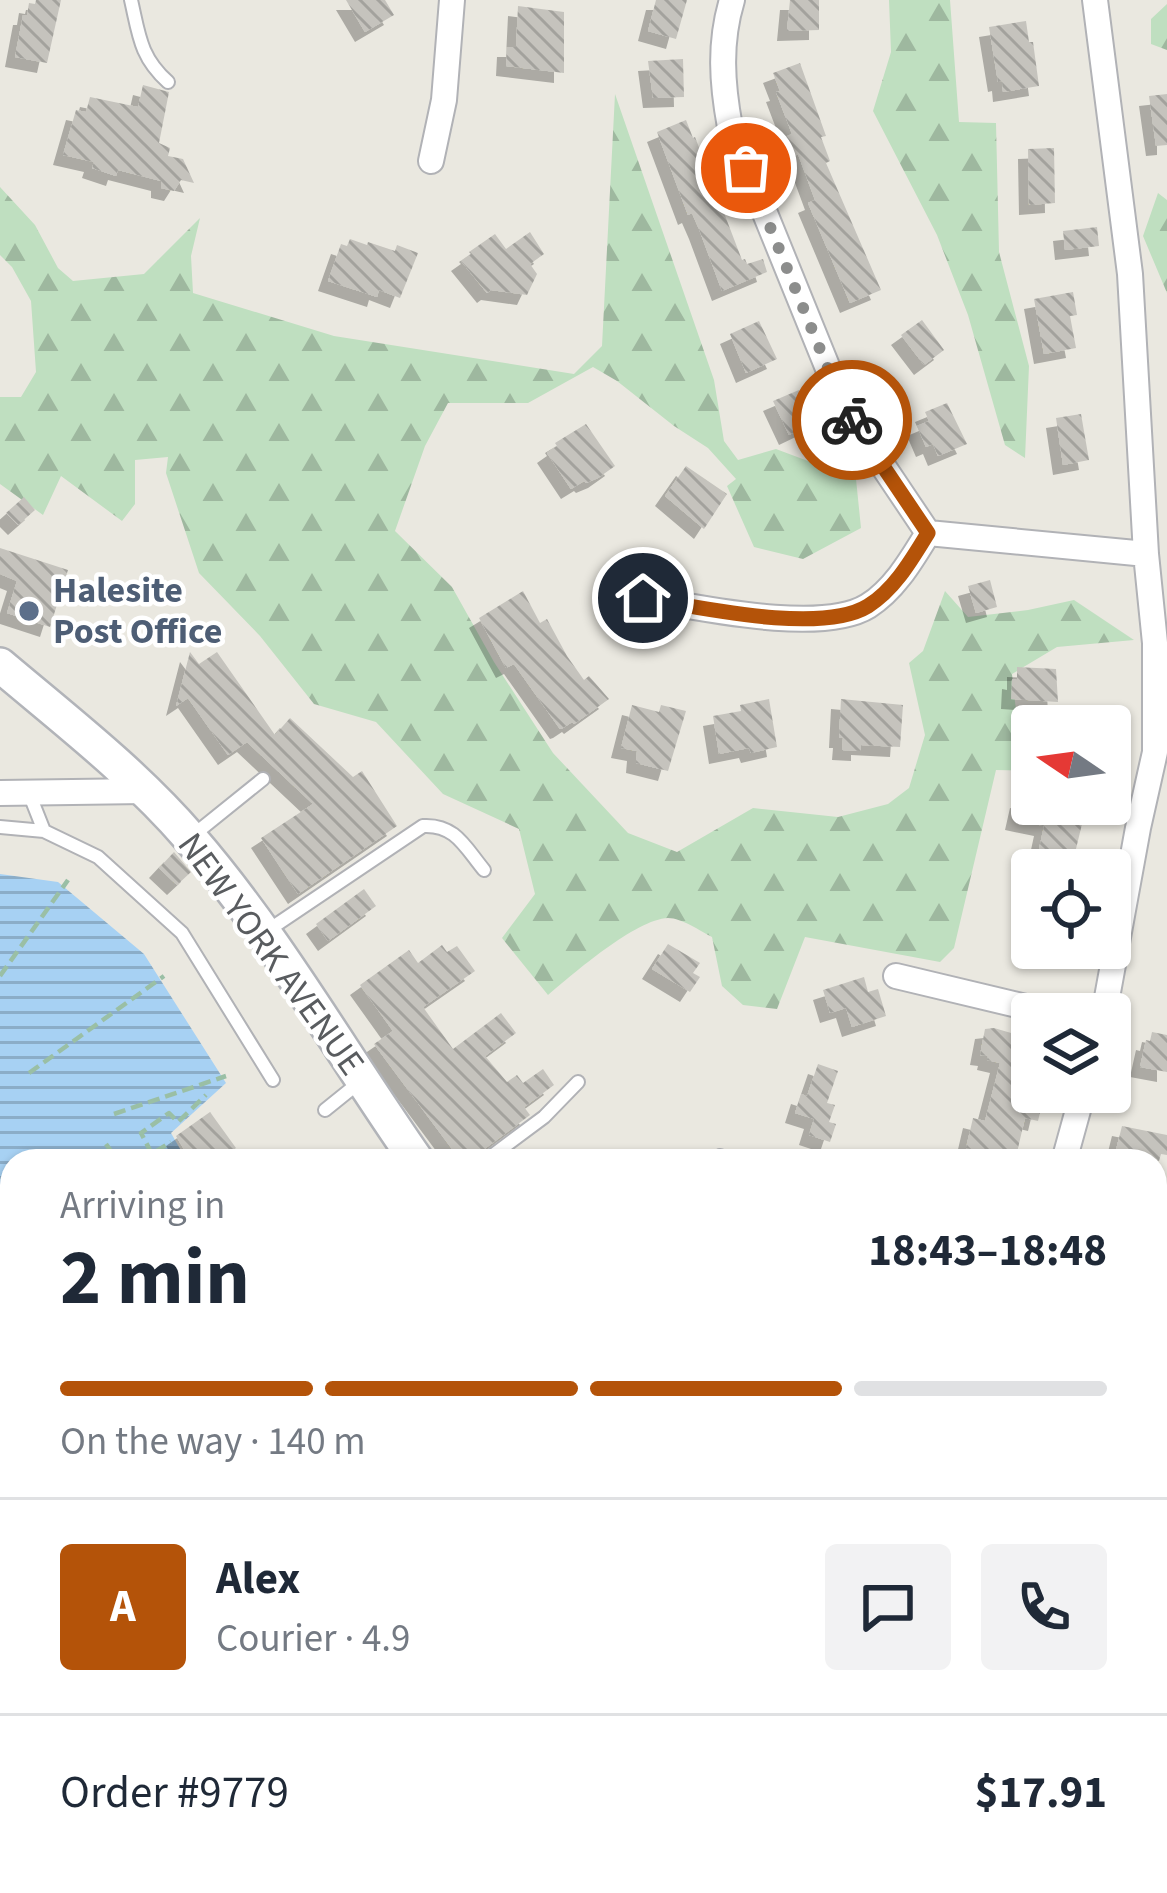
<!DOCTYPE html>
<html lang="en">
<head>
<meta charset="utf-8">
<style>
  :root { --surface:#fff; --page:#f2f2f3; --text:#1f2937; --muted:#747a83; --line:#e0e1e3; --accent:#b45309 }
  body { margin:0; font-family:"Source Sans 3",sans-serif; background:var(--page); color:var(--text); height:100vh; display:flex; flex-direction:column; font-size:45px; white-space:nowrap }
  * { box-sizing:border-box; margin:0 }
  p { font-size:39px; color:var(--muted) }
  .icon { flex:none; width:66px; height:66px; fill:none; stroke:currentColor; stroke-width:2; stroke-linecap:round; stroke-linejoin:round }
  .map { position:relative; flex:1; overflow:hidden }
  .panel { position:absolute; left:0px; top:1149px; width:1167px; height:744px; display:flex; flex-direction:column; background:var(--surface); border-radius:36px 36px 0 0; box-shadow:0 3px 9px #0004 }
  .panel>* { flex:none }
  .needle { width:78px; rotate:283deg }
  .controls { position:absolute; left:1011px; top:705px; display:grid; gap:24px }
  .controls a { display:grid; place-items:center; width:120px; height:120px; border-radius:12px; background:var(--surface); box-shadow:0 3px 9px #0004; font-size:60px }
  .pin { position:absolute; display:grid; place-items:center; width:102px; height:102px; color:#fff; margin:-51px; border:6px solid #fff; border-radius:50%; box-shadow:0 3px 12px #0007 }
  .courier { position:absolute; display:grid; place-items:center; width:120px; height:120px; margin:-60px; border:9px solid #b45309; border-radius:50%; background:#fff; color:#222; box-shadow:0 3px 15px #0007 }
  .headline em { font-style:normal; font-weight:700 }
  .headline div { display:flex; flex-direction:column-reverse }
  .headline { display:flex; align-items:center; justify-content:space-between; height:204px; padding:0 60px }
  h1 { font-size:78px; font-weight:700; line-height:90px }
  .bar { display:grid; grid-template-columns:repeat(4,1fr); gap:18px 12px; align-content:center; height:144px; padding:0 60px }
  .bar i { height:15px; border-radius:9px; background:var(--line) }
  .bar .selected { background:var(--accent) }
  .bar p { grid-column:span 4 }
  .line { display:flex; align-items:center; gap:30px; padding:0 60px; border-top:3px solid var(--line) }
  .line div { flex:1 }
  .round { display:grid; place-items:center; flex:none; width:126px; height:126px; border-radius:12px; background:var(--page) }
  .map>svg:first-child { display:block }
  .forest { fill:url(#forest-firs) }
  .water { fill:url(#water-rules) }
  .building { fill:url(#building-back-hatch); filter:url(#shadow) }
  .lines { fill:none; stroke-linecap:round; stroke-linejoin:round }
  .lane-casing { stroke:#b1b2b6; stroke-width:16 }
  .street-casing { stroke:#b1b2b6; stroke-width:28 }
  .secondary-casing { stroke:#b2b4b9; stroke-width:38 }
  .path { stroke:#9abfa5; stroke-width:4.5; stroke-dasharray:12 6; stroke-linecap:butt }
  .lane { stroke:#fff; stroke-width:12 }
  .street { stroke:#fff; stroke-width:24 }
  .secondary { stroke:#fff; stroke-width:33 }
  .done { stroke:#8c8d8c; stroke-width:12; stroke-dasharray:0 21.6 }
  .route { stroke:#b45309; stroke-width:15 }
  .service-dot { fill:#5c6f8a; stroke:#fff; stroke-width:4.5 }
  .labels { text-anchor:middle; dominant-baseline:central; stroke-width:9; stroke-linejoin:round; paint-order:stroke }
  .service-label { font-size:36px; font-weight:bold; fill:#4e5e75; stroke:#fff; text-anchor:start }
  .street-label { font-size:36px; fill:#595c5f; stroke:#fff }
</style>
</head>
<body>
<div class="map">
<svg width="1167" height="1893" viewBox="0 0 1167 1893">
  <defs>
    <pattern id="forest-firs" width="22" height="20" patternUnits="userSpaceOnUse" patternTransform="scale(3)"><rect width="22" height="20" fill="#bfdfc0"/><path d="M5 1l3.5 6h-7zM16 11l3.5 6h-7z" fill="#9eb89f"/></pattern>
    <pattern id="water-rules" width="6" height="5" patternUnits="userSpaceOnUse" patternTransform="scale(3)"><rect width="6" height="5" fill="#a7d1f3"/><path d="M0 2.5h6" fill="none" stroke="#8badc8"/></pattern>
    <pattern id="building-back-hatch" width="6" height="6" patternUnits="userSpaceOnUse" patternTransform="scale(3)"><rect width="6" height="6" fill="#c5c3bd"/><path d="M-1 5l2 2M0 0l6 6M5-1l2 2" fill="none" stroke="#a3a29d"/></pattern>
    <filter id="shadow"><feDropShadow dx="-10" dy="10" stdDeviation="0" flood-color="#0004"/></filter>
  </defs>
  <rect width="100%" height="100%" fill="#eae8e0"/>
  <path class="forest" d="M889,0H950L959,122L996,123L999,252L1029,366L1025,458L1005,445L968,315L937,235L873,111L891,52Z
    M1167,4V50L1151,44V19Z
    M615,94L714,380L724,441L738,460L776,449L856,479L861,528L803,559L754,547L727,486L736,479L708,448L674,426L617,381L593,367L528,403H448L425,446L395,531L452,587L494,662L553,753L628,833L677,852L753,808L838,817L888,804L909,788L925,735L909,663L923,651L945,591L968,617L1028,610L1074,600L1134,640L1057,647L1012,674L1017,720L1095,714L1128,720L1123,758L1110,775V726H1032V771L996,770L954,948L940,962L805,937L777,1009L743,1005L722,986L712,937C700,931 682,918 668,918C636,919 573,974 548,995L502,938L535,894L519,829L443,794L376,722L314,704L260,636L199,573L166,473L168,457L135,460V504L122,521L61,476L43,515L0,484V397H21L36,372L31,301L12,267L0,255V187L35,225L58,268L73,281L144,274L200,218L191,256L193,293L334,336L574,374L602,346Z
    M1158,193L1167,200V293L1143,236Z"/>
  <path class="water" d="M0,874L58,882L144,954L226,1083L171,1133L187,1161H12V1881H711L703,1893H0Z
    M799,1881H1016L1021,1893H812Z"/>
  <path class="building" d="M36,0H61L47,63L15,57L23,15H27L29,3L35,4Z
    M346,0H385L394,15L365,32Z
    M656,0H687L676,39L648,31Z
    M790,0H819V30L787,31Z
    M518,6L564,12V73L506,66L507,47H516Z
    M1026,21L1029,42H1033L1039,86L1003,92L1002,81L998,82L989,27Z
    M683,59L684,97L653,98L648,61Z
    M800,63L826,136L821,137L830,161L826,163L881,290L850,303L808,203L815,200L798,154L793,157L785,137L792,134L776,92L780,91L773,73Z
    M143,85L169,92L159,143L170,148L168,156L183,159L194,183L181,180L174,191L161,188V181L118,170L116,176L92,168L94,162L63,155L76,110L86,112L90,97L138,107Z
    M1167,94V145L1156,146L1149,96Z
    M686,120L693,138L695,137L742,260L745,259L747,264L763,259L767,272L722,291L699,229L692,213L688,215L657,132Z
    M1054,148L1055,203L1029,205L1028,149Z
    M1097,227L1099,246L1065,250L1063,231Z
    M530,232L544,254L530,264L537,274L527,295L491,290L487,293L461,261L471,254L469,252L495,234L506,249Z
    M350,239L367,245L368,242L395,251L397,245L418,253L400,298L379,290L377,297L328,281L341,244L347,246Z
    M1073,292L1077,315L1070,316L1076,348L1044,354L1034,299Z
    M922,320L944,350L924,365L901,335Z
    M759,321L777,359L746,373L730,334Z
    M799,390L814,423L789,435L773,401Z
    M947,403L967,444L938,456L933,444L926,447L917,426L929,421L925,412Z
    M1081,414L1089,460L1063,465L1056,418Z
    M586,424L615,466L598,478L586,483L584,481L571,489L547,453L557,446L555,443Z
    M686,466L727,494L704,529L665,496Z
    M24,497L35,510L18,525L6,513Z
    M0,548L68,570L50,627L7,613L17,581L0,574Z
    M990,580L997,607L976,613L968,586Z
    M523,591L540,623L547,619L567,656L584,680L589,676L609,699L574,724L572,722L563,728L560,729L514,664L506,668L479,618Z
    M190,652L199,664L217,652L275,735L290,718L353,777L362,771L397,826L298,894L261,838L313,804L247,742L228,755L188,698L176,706Z
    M1017,667L1056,669L1058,702L1011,699L1012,679L1017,680Z
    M769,699L777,747L751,753L749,748L719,754L713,716L741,711L740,705Z
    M841,699L903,705L900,747L861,745V751L842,750L843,738H839Z
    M632,705L659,712L661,705L686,711L668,771L636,763L637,751L621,748Z
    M1020,798L1032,801V804L1056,806L1054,814L1083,820L1074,857L1039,849L1044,826L1015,820Z
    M174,852L191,872L177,885L159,868Z
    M364,889L376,906L328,941L316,924Z
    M668,944L700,963L693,973L700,977L690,992L652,969Z
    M442,945L447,952L457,946L475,971L423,1007L453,1049L501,1013L516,1033L485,1056L507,1082L517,1075L523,1083L543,1069L554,1085L524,1107L530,1115L479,1153L475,1161H461L374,1044L393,1031L360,985L409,950L418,963Z
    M864,977L868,992L878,989L886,1016L852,1027L846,1008L830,1013L823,990Z
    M994,1028L1032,1039V1092H1045L1038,1121L1025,1118L1015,1161H977L980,1151L966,1148L973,1118L985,1121L1000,1063L987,1060L988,1056L980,1055L985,1029Z
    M1152,1032L1167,1035V1072L1140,1067L1146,1040L1150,1041Z
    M818,1064L838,1071L827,1103L835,1105L829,1122L836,1124L830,1142L809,1135L814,1119L795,1113L801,1094L807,1096Z
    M210,1112L236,1148L218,1161L212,1154L201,1161H191L176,1136Z
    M1122,1126L1167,1135V1155L1161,1154L1159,1161H1135L1115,1154Z"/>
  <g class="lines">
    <defs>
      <path id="lane" d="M131,0C139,35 140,57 168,82
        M29,793L44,831L98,857L182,933L273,1080
        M0,827L44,831
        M191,837L263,779
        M264,933L423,826C455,824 465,847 484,870
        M325,1110L361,1081
        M485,1161L544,1117L578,1082
        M712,1161L720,1156L734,1161
        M1155,1342L1167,1345
        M1155,1728L1167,1713
        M1063,1881L1065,1893"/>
      <path id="street" d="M732,0C719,43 722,84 730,127L844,408L928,533L1146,554
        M1095,0L1130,274L1146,554L1155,643V752L1138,828L1104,1014
        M431,161L444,100L452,0
        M643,598C697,607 821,635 868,606C895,589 912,559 928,533
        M0,793L145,791
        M896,976L1055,1014
        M1064,1161L1083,1092"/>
      <path id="secondary" d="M0,665C65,720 134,773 190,838C276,937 342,1054 417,1161
        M1155,1783L1167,1793"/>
    </defs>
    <use href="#lane" class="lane-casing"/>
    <use href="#street" class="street-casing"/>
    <use href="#secondary" class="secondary-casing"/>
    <path class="path" d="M0,976L68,880
      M29,1073L164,976
      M114,1114L226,1076
      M106,1144L118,1161
      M152,1154L141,1133L169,1113L178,1122L206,1095
      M140,1161L171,1142"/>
    <use href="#lane" class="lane"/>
    <use href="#street" class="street"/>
    <use href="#secondary" class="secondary"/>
  </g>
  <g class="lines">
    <path class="done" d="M746,168L844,408L852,420"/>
    <path class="route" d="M643,598C697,607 821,635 868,606C895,589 912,559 928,533L852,420"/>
  </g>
  <circle class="service-dot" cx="29" cy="611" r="12"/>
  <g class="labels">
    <g class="service-label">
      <text x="53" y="590">Halesite<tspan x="53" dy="41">Post Office</tspan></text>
    </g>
    <g class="street-label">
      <text transform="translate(271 954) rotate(54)">NEW YORK AVENUE</text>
    </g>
  </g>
</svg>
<div class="controls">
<a><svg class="needle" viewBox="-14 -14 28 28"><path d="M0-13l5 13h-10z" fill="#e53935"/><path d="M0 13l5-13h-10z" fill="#747a83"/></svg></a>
<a><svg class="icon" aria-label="locate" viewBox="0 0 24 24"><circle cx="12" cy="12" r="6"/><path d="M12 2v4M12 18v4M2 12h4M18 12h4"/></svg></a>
<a><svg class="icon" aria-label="layers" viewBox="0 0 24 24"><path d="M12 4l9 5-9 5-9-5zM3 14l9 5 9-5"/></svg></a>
</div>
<div class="pin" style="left:746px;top:168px;background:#ea580c"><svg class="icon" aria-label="bag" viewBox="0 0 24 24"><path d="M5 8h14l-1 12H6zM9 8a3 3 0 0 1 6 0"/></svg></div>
<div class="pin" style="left:643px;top:598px;background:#1f2937"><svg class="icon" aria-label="home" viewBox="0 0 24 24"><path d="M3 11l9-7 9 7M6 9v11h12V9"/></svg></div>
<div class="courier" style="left:852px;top:420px"><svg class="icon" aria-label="bike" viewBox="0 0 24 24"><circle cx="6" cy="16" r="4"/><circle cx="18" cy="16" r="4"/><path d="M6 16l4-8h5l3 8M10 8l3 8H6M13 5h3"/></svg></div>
<section class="panel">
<div class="headline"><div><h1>2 min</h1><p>Arriving in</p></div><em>18:43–18:48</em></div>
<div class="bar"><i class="selected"></i><i class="selected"></i><i class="selected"></i><i></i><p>On the way · 140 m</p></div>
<div class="line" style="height:216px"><b class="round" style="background:var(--accent);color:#fff">A</b><div><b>Alex</b><p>Courier · 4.9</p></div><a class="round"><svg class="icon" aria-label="chat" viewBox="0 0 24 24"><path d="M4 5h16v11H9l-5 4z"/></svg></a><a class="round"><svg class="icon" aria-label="phone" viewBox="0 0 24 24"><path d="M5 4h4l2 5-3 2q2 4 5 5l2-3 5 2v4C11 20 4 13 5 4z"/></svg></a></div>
<div class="line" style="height:156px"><div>Order #9779</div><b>$17.91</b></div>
</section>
</div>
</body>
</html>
